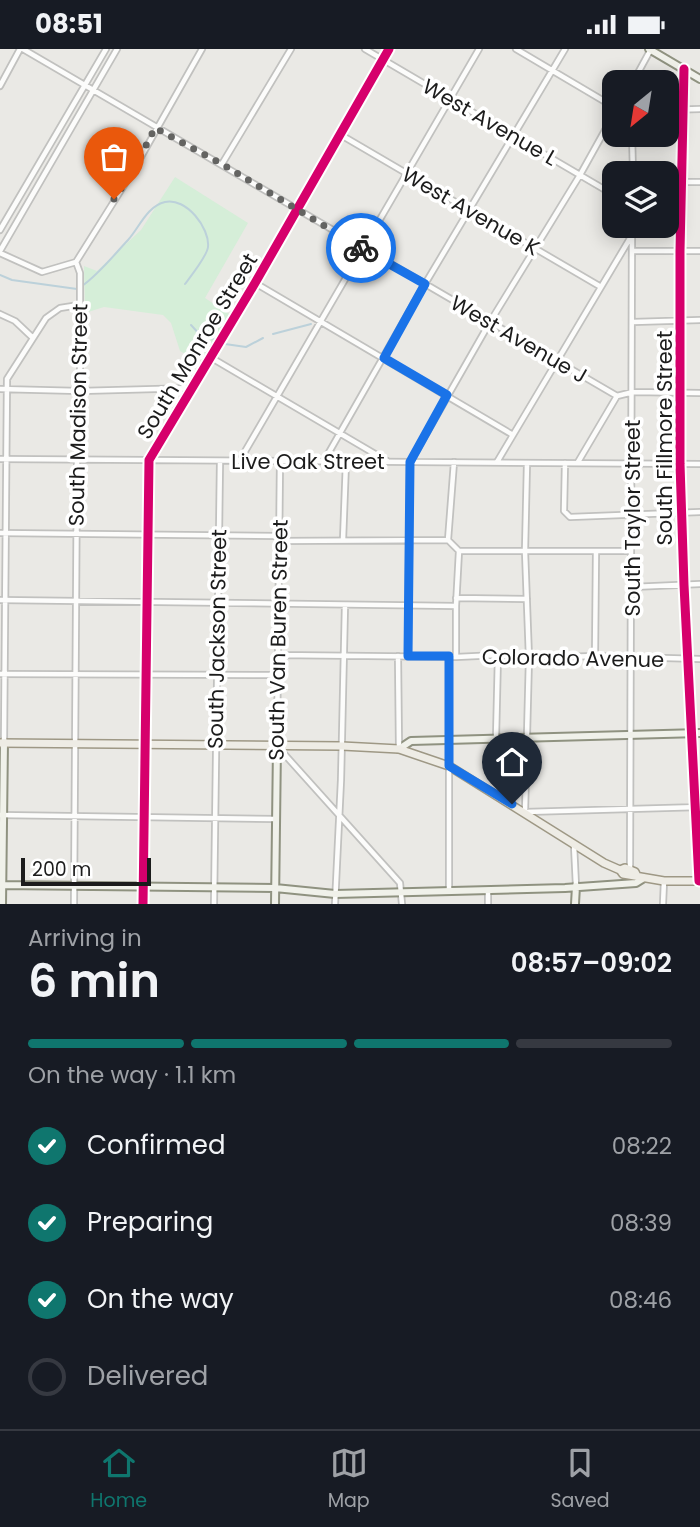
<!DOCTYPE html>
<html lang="en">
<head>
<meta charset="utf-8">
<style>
  :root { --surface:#171b24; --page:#242831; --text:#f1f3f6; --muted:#9ea1a6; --line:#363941; --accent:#0f766e }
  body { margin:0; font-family:Poppins,sans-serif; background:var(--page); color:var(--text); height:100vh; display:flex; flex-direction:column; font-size:26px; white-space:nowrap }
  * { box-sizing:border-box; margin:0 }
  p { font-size:23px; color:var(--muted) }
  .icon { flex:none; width:38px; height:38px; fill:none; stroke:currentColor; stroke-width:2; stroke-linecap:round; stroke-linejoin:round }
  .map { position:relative; height:855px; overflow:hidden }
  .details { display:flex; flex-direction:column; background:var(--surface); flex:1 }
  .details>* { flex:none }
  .needle { width:46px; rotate:210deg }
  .fabs { position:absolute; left:602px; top:21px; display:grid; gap:14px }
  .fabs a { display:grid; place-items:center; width:77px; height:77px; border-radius:14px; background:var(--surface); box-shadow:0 4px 18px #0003; font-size:35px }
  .scale { position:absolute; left:21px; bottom:18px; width:130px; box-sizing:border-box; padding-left:7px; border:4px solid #1c1c1c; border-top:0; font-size:19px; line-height:24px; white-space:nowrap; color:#1c1c1c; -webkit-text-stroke:5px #fff; paint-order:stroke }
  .pin { position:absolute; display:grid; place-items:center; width:60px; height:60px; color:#fff; margin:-72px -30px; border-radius:50% 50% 50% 0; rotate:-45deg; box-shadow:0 0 7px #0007 }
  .pin .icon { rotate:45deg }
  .courier { position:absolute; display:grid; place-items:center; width:70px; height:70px; margin:-35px; border:5px solid #1a73e8; border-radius:50%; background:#fff; color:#222; box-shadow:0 2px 9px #0007 }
  .head em { font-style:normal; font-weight:600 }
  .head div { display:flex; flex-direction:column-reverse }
  .head { display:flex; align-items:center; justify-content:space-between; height:119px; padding:0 28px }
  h1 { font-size:46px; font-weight:600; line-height:52px }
  .bar { display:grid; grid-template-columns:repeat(4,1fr); gap:10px 7px; align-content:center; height:84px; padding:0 28px }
  .bar i { height:9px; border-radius:5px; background:var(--line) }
  .bar .on { background:var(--accent) }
  .bar p { grid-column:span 4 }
  ol { padding:0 28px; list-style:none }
  li { display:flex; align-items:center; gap:21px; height:77px }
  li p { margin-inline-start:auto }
  li .icon { padding:7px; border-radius:50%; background:var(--accent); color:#fff; stroke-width:4 }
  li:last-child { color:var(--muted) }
  li i { width:38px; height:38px; border:4px solid var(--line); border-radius:50% }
  .status { display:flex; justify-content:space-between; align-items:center; height:49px; padding:0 35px; background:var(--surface); direction:ltr }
  .status svg { height:19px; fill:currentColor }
  .tab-bar { display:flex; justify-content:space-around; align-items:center; height:98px; border-top:2px solid var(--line); background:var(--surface); font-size:19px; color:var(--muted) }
  .tab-bar a { display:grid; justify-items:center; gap:4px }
  .tab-bar .on { color:var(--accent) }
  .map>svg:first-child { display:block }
  .park { fill:#d5eed8 }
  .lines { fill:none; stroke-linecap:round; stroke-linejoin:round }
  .stream { stroke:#bcd1da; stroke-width:2 }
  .street-casing { stroke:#c1c1bf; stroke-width:8 }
  .secondary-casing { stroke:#8f9280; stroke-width:10 }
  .primary-casing { stroke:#9e9885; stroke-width:10 }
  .street { stroke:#fcfcfb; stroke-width:4.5 }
  .secondary { stroke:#f0f1ea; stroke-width:6 }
  .primary { stroke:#eeece5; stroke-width:7 }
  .cycleway-casing { stroke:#fff; stroke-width:13 }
  .cycleway { stroke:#d6006c; stroke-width:9 }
  .done { stroke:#646462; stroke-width:7; stroke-dasharray:0 12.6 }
  .route { stroke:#1a73e8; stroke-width:9 }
  .labels { text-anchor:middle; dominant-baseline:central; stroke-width:7; stroke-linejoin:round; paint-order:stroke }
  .street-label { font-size:21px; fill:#1c1c1c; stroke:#fff }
</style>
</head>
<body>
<div class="status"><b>08:51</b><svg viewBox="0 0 49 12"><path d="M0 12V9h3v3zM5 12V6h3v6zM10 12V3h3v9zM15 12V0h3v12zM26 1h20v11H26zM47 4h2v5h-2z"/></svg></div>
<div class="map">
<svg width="700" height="855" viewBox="0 0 700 855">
  <rect width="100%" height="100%" fill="#eae9e5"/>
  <path class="park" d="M175,128L248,174L205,249L229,265L204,309L190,308L180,302L171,274L163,266L104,258L85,264L84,217L97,222L141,181Z"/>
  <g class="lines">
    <path class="stream" d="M0,226L12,231L77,240
      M82,237C99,225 113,207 128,191C139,179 147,157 165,153C186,148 210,179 208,198C207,207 191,227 185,235
      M191,276L202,288L216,290
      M273,285L311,275
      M225,295L246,298L263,289"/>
    <defs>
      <path id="street" d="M23,0L617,347L633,343L700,344
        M365,0L614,146
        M516,0L614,58
        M684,21L680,202V415L684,536L699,832
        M633,33L651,0
        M0,37L20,0
        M667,61L700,60
        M341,86L601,238
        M632,86L633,124
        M222,115L291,0
        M667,133H700
        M0,181L106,0
        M0,202L117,0
        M633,202H700
        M0,204L42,223L76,213
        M255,234L513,386
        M0,265L15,272L33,289
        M633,273L700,271
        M210,308L387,412
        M0,340L80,342L193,339
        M0,410L700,415
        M240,411L479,0
        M280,412L277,697L400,834L402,855
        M324,412L425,235L565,0
        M497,413L632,186
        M578,413L617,347
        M527,414L525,502L529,609L525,763L700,758
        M565,414L564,462L570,468L700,463
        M0,484L279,487
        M343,491L346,413
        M448,491L454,413
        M279,492L448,491L459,502H630
        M632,538L700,535
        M456,549L527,550
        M0,551L456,557
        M278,606L456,608L498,606L529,609L595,607L700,610
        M398,607L399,699
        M408,607L410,413L490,273L580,126L614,65
        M595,607L596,502
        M456,608V557L459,502
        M0,625L278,626
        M496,689L498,606
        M4,693L7,330L46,269L60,259L79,256
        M0,766L276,770
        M574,796L576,837
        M630,820L632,177
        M449,841V607
        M74,855L77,412L80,342V224L76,213L133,122L202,0
        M143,855L149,411L255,234L389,0
        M214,855L220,412
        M335,855L341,731L345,556
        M488,855V841
        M663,855L664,832"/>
      <path id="secondary" d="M649,0L700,30
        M399,700L411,692L700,684
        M0,836L275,839L335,845L565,839L636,834L644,829
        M2,855L4,693
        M275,855L277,697
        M575,855L576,837"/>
      <path id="primary" d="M0,694L342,697L399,700L449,717L604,814L620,821L623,825L664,832H700
        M620,821L625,819L635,823L637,827"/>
    </defs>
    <use href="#street" class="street-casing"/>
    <use href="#secondary" class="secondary-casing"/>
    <use href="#primary" class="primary-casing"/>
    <use href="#street" class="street"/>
    <use href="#secondary" class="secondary"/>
    <use href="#primary" class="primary"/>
    <defs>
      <path id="cycleway" d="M684,20L680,202V415L684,536L699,832
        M143,855L149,411L255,234L389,0"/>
    </defs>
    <use href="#cycleway" class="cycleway-casing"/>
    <use href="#cycleway" class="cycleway"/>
  </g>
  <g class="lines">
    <path class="done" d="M114,150L133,122L155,79L222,115L361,199"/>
    <path class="route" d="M361,199L425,235L384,309L447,346L410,413L408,607H449V717L512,755"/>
  </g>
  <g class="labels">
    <g class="street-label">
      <text transform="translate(490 73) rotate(30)">West Avenue L</text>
      <text transform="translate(471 162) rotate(30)">West Avenue K</text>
      <text transform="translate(519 290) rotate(30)">West Avenue J</text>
      <text transform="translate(197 297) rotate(-59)">South Monroe Street</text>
      <text transform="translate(78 366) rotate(-89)">South Madison Street</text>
      <text transform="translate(664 389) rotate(-90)">South Fillmore Street</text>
      <text x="308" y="412">Live Oak Street</text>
      <text transform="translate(632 469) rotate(-90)">South Taylor Street</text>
      <text transform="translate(217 590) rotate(-89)">South Jackson Street</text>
      <text transform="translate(278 591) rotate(-89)">South Van Buren Street</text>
      <text transform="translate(573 609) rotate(1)">Colorado Avenue</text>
    </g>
  </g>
</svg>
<div class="fabs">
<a><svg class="needle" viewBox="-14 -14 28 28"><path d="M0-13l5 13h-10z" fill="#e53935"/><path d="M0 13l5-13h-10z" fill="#9ea1a6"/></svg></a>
<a><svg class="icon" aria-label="layers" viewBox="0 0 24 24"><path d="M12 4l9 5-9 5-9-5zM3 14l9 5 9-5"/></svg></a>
</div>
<div class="scale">200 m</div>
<div class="pin" style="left:114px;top:150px;background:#ea580c"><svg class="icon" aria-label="bag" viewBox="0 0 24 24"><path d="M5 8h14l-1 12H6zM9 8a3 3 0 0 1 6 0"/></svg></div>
<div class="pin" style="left:512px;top:755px;background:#1f2937"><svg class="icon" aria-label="home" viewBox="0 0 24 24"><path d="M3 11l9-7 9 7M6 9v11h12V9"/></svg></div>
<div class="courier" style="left:361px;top:199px"><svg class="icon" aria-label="bike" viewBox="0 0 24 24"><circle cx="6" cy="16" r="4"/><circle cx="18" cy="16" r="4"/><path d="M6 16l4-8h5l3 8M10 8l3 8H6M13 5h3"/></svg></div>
</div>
<section class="details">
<div class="head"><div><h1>6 min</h1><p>Arriving in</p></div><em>08:57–09:02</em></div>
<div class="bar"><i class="on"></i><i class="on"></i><i class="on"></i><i></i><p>On the way · 1.1 km</p></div>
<ol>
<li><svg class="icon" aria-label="check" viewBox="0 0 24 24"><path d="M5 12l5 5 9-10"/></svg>Confirmed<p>08:22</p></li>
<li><svg class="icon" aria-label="check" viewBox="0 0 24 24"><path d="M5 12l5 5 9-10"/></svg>Preparing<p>08:39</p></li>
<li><svg class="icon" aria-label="check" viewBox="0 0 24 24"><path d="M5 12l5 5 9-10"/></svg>On the way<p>08:46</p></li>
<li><i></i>Delivered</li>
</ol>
</section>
<nav class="tab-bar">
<a class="on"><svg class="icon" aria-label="home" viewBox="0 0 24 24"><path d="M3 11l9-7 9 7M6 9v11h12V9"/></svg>Home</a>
<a><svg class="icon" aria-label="map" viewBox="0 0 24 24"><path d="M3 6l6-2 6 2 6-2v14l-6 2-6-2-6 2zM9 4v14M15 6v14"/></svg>Map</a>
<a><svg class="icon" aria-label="saved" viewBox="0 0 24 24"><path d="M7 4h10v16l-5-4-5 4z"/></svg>Saved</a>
</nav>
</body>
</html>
